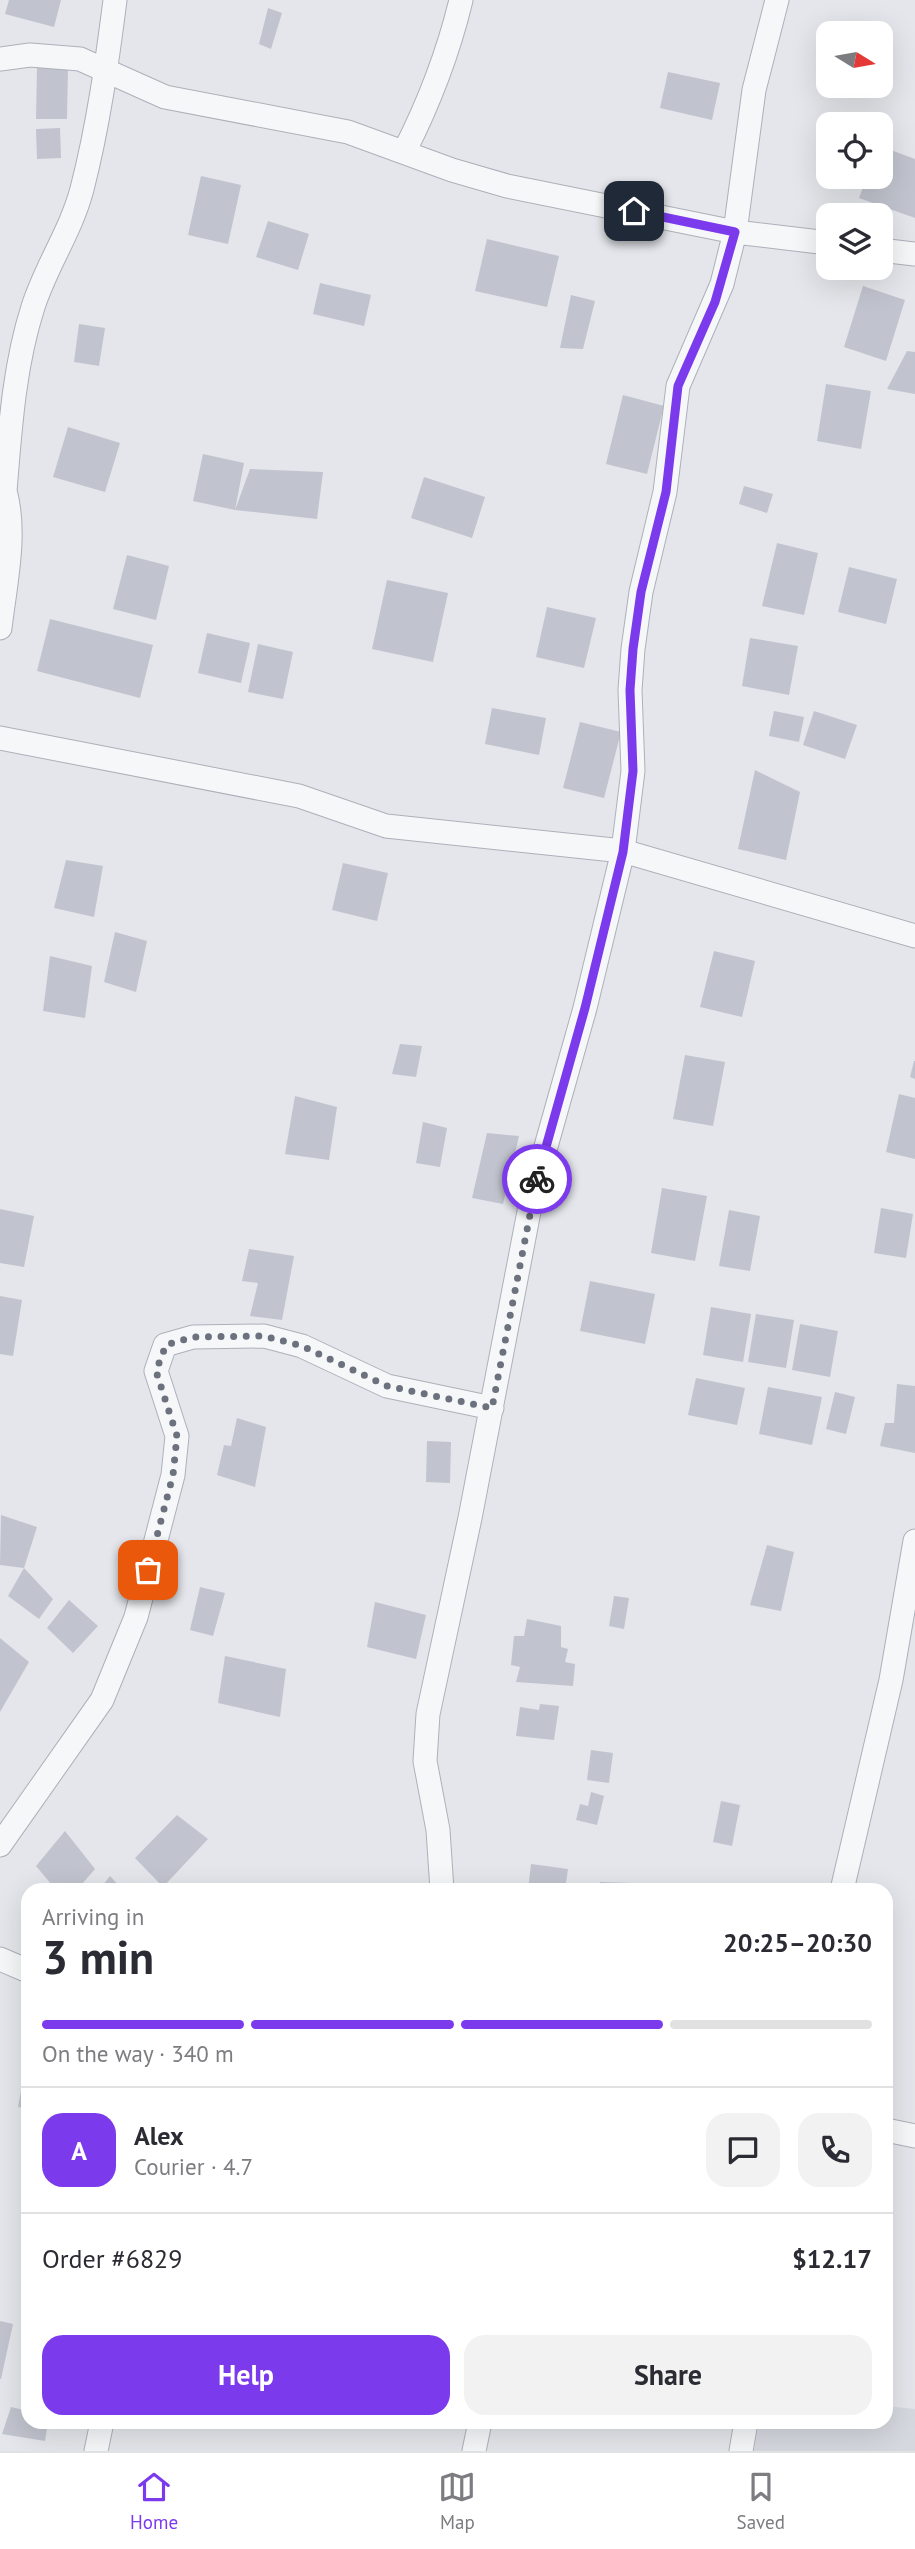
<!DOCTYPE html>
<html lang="en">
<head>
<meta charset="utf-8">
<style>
  :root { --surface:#fff; --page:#f2f2f3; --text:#2b2b33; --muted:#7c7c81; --line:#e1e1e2; --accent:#7c3aed }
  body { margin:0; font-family:"PT Sans",sans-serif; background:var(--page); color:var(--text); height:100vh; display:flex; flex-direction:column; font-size:26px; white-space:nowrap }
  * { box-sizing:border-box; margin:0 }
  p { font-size:23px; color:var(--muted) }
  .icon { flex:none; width:38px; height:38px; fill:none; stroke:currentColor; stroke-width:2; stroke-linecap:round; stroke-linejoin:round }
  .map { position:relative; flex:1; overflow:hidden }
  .panel { position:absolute; left:21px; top:1883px; width:872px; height:546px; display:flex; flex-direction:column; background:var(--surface); border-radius:21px; box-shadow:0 7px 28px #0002 }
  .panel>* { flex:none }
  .needle { width:46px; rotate:101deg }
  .buttons { position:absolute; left:816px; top:21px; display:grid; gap:14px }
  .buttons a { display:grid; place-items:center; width:77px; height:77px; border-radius:14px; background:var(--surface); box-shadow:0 7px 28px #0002; font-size:35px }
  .pin { position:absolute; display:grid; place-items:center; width:60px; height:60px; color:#fff; margin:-30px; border-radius:14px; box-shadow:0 4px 10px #0006 }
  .courier { position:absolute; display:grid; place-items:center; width:70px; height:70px; margin:-35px; border:5px solid #7c3aed; border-radius:50%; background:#fff; color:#222; box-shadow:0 2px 9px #0007 }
  .summary em { font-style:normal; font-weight:800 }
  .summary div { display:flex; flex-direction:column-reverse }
  .summary { display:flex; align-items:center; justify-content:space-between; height:119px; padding:0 21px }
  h1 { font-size:46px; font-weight:800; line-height:52px }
  .bar { display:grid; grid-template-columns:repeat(4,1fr); gap:10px 7px; align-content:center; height:84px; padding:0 21px }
  .bar i { height:9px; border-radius:5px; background:var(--line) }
  .bar .active { background:var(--accent) }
  .bar p { grid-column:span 4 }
  .line { display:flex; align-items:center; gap:18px; padding:0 21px; border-top:2px solid var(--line) }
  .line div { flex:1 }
  .round { display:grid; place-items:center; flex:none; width:74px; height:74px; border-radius:21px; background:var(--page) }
  .primary-button { display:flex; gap:14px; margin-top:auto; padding:14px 21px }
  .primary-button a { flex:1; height:80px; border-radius:21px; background:var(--accent); color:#fff; font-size:28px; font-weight:800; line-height:80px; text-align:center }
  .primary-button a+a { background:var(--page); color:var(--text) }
  .dock { display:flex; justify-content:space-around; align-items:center; height:98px; border-top:2px solid var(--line); background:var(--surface); font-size:19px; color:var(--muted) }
  .dock a { display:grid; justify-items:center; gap:4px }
  .dock .active { color:var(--accent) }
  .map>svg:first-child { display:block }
  .built { fill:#d6d8e0 }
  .building { fill:#c1c4ce }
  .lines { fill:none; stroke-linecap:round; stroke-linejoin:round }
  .minor-casing { stroke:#adb0b9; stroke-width:25 }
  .minor { stroke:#f6f7f9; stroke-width:23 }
  .done { stroke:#6c717e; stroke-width:7; stroke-dasharray:0 12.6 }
  .route { stroke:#7c3aed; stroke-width:9 }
</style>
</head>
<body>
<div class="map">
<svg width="915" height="2451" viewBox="0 0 915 2451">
  <rect width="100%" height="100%" fill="#e4e6eb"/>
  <path class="built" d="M886,2406L915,2409V2451H754L759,2422H886Z"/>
  <path class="building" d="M9,0H61L54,27L5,14Z
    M268,8L282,13L271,49L259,44Z
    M37,68H68L67,119H36Z
    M668,72L720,83L712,120L660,108Z
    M60,128L61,158L37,159L36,129Z
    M880,146L915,159V218L859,198L867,177H880Z
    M201,176L241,185L228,244L188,235Z
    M268,221L309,234L298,270L256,257Z
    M487,239L559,256L547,307L475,291Z
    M320,283L371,295L364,326L313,314Z
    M863,286L905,300L886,361L844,347Z
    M571,295L595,301L583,349L560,348Z
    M79,324L105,328L99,366L74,362Z
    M907,351L915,352V394L887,389Z
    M826,384L871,391L861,449L817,441Z
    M623,395L664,406L647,474L606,464Z
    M68,427L120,443L105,492L53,477Z
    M203,454L244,463L235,510L250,469L323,472L317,519L235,510L193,501Z
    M424,477L485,497L472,538L411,518Z
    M744,486L773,494L767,513L739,504Z
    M777,543L818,553L804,615L762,606Z
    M127,555L169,566L156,620L113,609Z
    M849,567L897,579L886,624L838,612Z
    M387,580L448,593L433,662L372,649Z
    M547,607L596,618L584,668L536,657Z
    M50,619L153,645L140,698L37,671Z
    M207,633L250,643L241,683L198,673Z
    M750,638L798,646L789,695L742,686Z
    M258,644L293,652L283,699L248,692Z
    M492,708L546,718L539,755L485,744Z
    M774,711L804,717L799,742L769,736Z
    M814,711L857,725L845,759L803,745Z
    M580,722L621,732L604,798L563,788Z
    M755,770L800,792L786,860L738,849Z
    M66,860L103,866L94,917L54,908Z
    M343,863L388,873L377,921L332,910Z
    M115,932L147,941L136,992L104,982Z
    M714,951L755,961L742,1017L700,1007Z
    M50,956L92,966L85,1018L43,1011Z
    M400,1044L422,1046L416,1077L392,1074Z
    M685,1055L725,1062L713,1126L673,1119Z
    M914,1061H915V1079L910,1077Z
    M899,1094L915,1098V1159L886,1152Z
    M295,1096L337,1107L329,1160L285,1154Z
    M423,1122L447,1128L440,1167L416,1163Z
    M487,1133L519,1136L503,1204L472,1198Z
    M662,1188L707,1196L695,1261L651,1253Z
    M881,1208L913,1214L906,1258L874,1253Z
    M0,1209L34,1216L24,1267L0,1263Z
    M729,1210L760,1216L750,1271L719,1266Z
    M249,1249L294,1256L282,1320L250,1316L258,1283L242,1281Z
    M590,1281L655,1294L645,1344L580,1331Z
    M0,1296L22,1300L13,1356L0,1354Z
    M711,1307L751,1314L743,1362L703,1355Z
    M756,1314L794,1320L786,1368L748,1362Z
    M800,1324L838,1331L830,1377L792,1370Z
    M696,1378L745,1388L737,1425L688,1415Z
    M897,1384L915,1386V1453L880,1446L885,1423H894Z
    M768,1387L822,1397L812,1445L759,1434Z
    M835,1392L855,1397L846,1434L826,1429Z
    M237,1418L266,1427L255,1487L217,1475L224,1445L231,1446Z
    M427,1441L451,1442L450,1483L426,1482Z
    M1,1515L37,1527L24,1568L53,1599L39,1619L8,1596L24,1568L0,1565Z
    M767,1545L794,1552L781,1611L750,1605Z
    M200,1587L225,1593L213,1636L190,1630Z
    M614,1596L629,1598L624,1629L609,1626Z
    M69,1600L98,1626L73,1653L47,1628Z
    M375,1602L426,1615L416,1659L367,1647Z
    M527,1619L561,1626V1647L568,1649L565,1662L575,1664L573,1686L516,1682L520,1667L511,1665L514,1636H524Z
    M0,1638L29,1662L0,1712Z
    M225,1656L286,1669L280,1717L218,1703Z
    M540,1704L559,1706L554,1740L516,1736L520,1707L539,1710Z
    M591,1750L613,1753L609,1783L587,1780Z
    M591,1792L604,1796L597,1825L576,1820L580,1804L588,1806Z
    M721,1801L740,1805L732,1846L713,1842Z
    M177,1815L208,1839L163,1887L135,1858Z
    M65,1831L95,1869L77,1890H56L36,1866Z
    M531,1864L568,1869L565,1890H528Z
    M110,1876L123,1890H99Z
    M600,1882L634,1883L633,1890H600Z
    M27,2060H28V2109L18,2107Z
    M0,2321L13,2324L1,2379H0Z
    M11,2407L28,2411V2422H48L45,2441L2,2434Z"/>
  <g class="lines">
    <defs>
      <path id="minor" d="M0,59L30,55L80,59L165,97L348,132L452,170L507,186L735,232L828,243
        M404,152C429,103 448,54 461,0
        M880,250L915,254
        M0,628C5,585 17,533 5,491C10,430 14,366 33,307C46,266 71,231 82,189C98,127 107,63 115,0
        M0,738L299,796L386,826L623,851L915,936
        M0,1845L102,1700L136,1617L173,1475L177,1436L156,1371L165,1345L193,1337L264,1336L302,1346L387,1386L492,1408
        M442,1890L438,1830L425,1761L428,1714L470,1518L532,1196L585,1008L623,851L633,771L630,690L633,649L641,592L665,492L678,386L722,284L735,232L754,90L777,0
        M842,1890L891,1680L915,1541
        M0,1959L28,1971
        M886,2130L915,2136
        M96,2451L102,2422
        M474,2451L480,2422
        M741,2451L746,2422"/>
    </defs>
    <use href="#minor" class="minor-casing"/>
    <use href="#minor" class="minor"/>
  </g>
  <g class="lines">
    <path class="done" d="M148,1570L173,1475L177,1436L156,1371L166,1345L193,1337L264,1336L302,1346L387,1386L492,1408L537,1179"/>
    <path class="route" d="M537,1179L585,1008L623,852L633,771L630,690L633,649L641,592L666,492L678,386L715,302L735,232L634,211"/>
  </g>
</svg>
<div class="buttons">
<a><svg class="needle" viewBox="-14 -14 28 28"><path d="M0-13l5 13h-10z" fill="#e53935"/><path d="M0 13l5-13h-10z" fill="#7c7c81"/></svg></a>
<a><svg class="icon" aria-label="locate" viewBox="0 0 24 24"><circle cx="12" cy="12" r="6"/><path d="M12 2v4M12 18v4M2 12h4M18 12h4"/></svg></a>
<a><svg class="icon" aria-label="layers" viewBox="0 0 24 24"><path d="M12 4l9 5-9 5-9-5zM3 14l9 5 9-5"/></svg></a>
</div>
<div class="pin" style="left:148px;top:1570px;background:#ea580c"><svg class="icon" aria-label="bag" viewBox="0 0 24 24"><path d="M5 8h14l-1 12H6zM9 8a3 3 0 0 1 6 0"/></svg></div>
<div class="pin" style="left:634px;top:211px;background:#1f2937"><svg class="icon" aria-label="home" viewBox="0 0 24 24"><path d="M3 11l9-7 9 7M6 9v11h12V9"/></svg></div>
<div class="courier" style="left:537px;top:1179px"><svg class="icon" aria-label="bike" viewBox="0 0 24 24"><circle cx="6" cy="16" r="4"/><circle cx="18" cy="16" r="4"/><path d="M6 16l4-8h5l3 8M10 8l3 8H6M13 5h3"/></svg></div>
<section class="panel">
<div class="summary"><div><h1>3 min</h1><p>Arriving in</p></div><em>20:25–20:30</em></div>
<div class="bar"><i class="active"></i><i class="active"></i><i class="active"></i><i></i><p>On the way · 340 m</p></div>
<div class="line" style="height:126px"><b class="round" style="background:var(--accent);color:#fff">A</b><div><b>Alex</b><p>Courier · 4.7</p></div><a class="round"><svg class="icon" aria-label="chat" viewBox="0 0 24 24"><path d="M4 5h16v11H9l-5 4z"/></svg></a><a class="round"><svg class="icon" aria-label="phone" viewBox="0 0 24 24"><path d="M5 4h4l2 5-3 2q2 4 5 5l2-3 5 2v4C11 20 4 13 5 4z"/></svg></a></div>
<div class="line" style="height:91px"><div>Order #6829</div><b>$12.17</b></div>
<div class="primary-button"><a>Help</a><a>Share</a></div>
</section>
</div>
<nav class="dock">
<a class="active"><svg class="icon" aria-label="home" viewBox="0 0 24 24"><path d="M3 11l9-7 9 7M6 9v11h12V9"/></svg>Home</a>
<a><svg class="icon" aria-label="map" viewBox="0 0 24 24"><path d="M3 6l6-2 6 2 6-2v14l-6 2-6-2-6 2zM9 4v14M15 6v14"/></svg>Map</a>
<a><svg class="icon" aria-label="saved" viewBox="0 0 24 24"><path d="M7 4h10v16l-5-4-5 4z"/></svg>Saved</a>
</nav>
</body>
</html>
